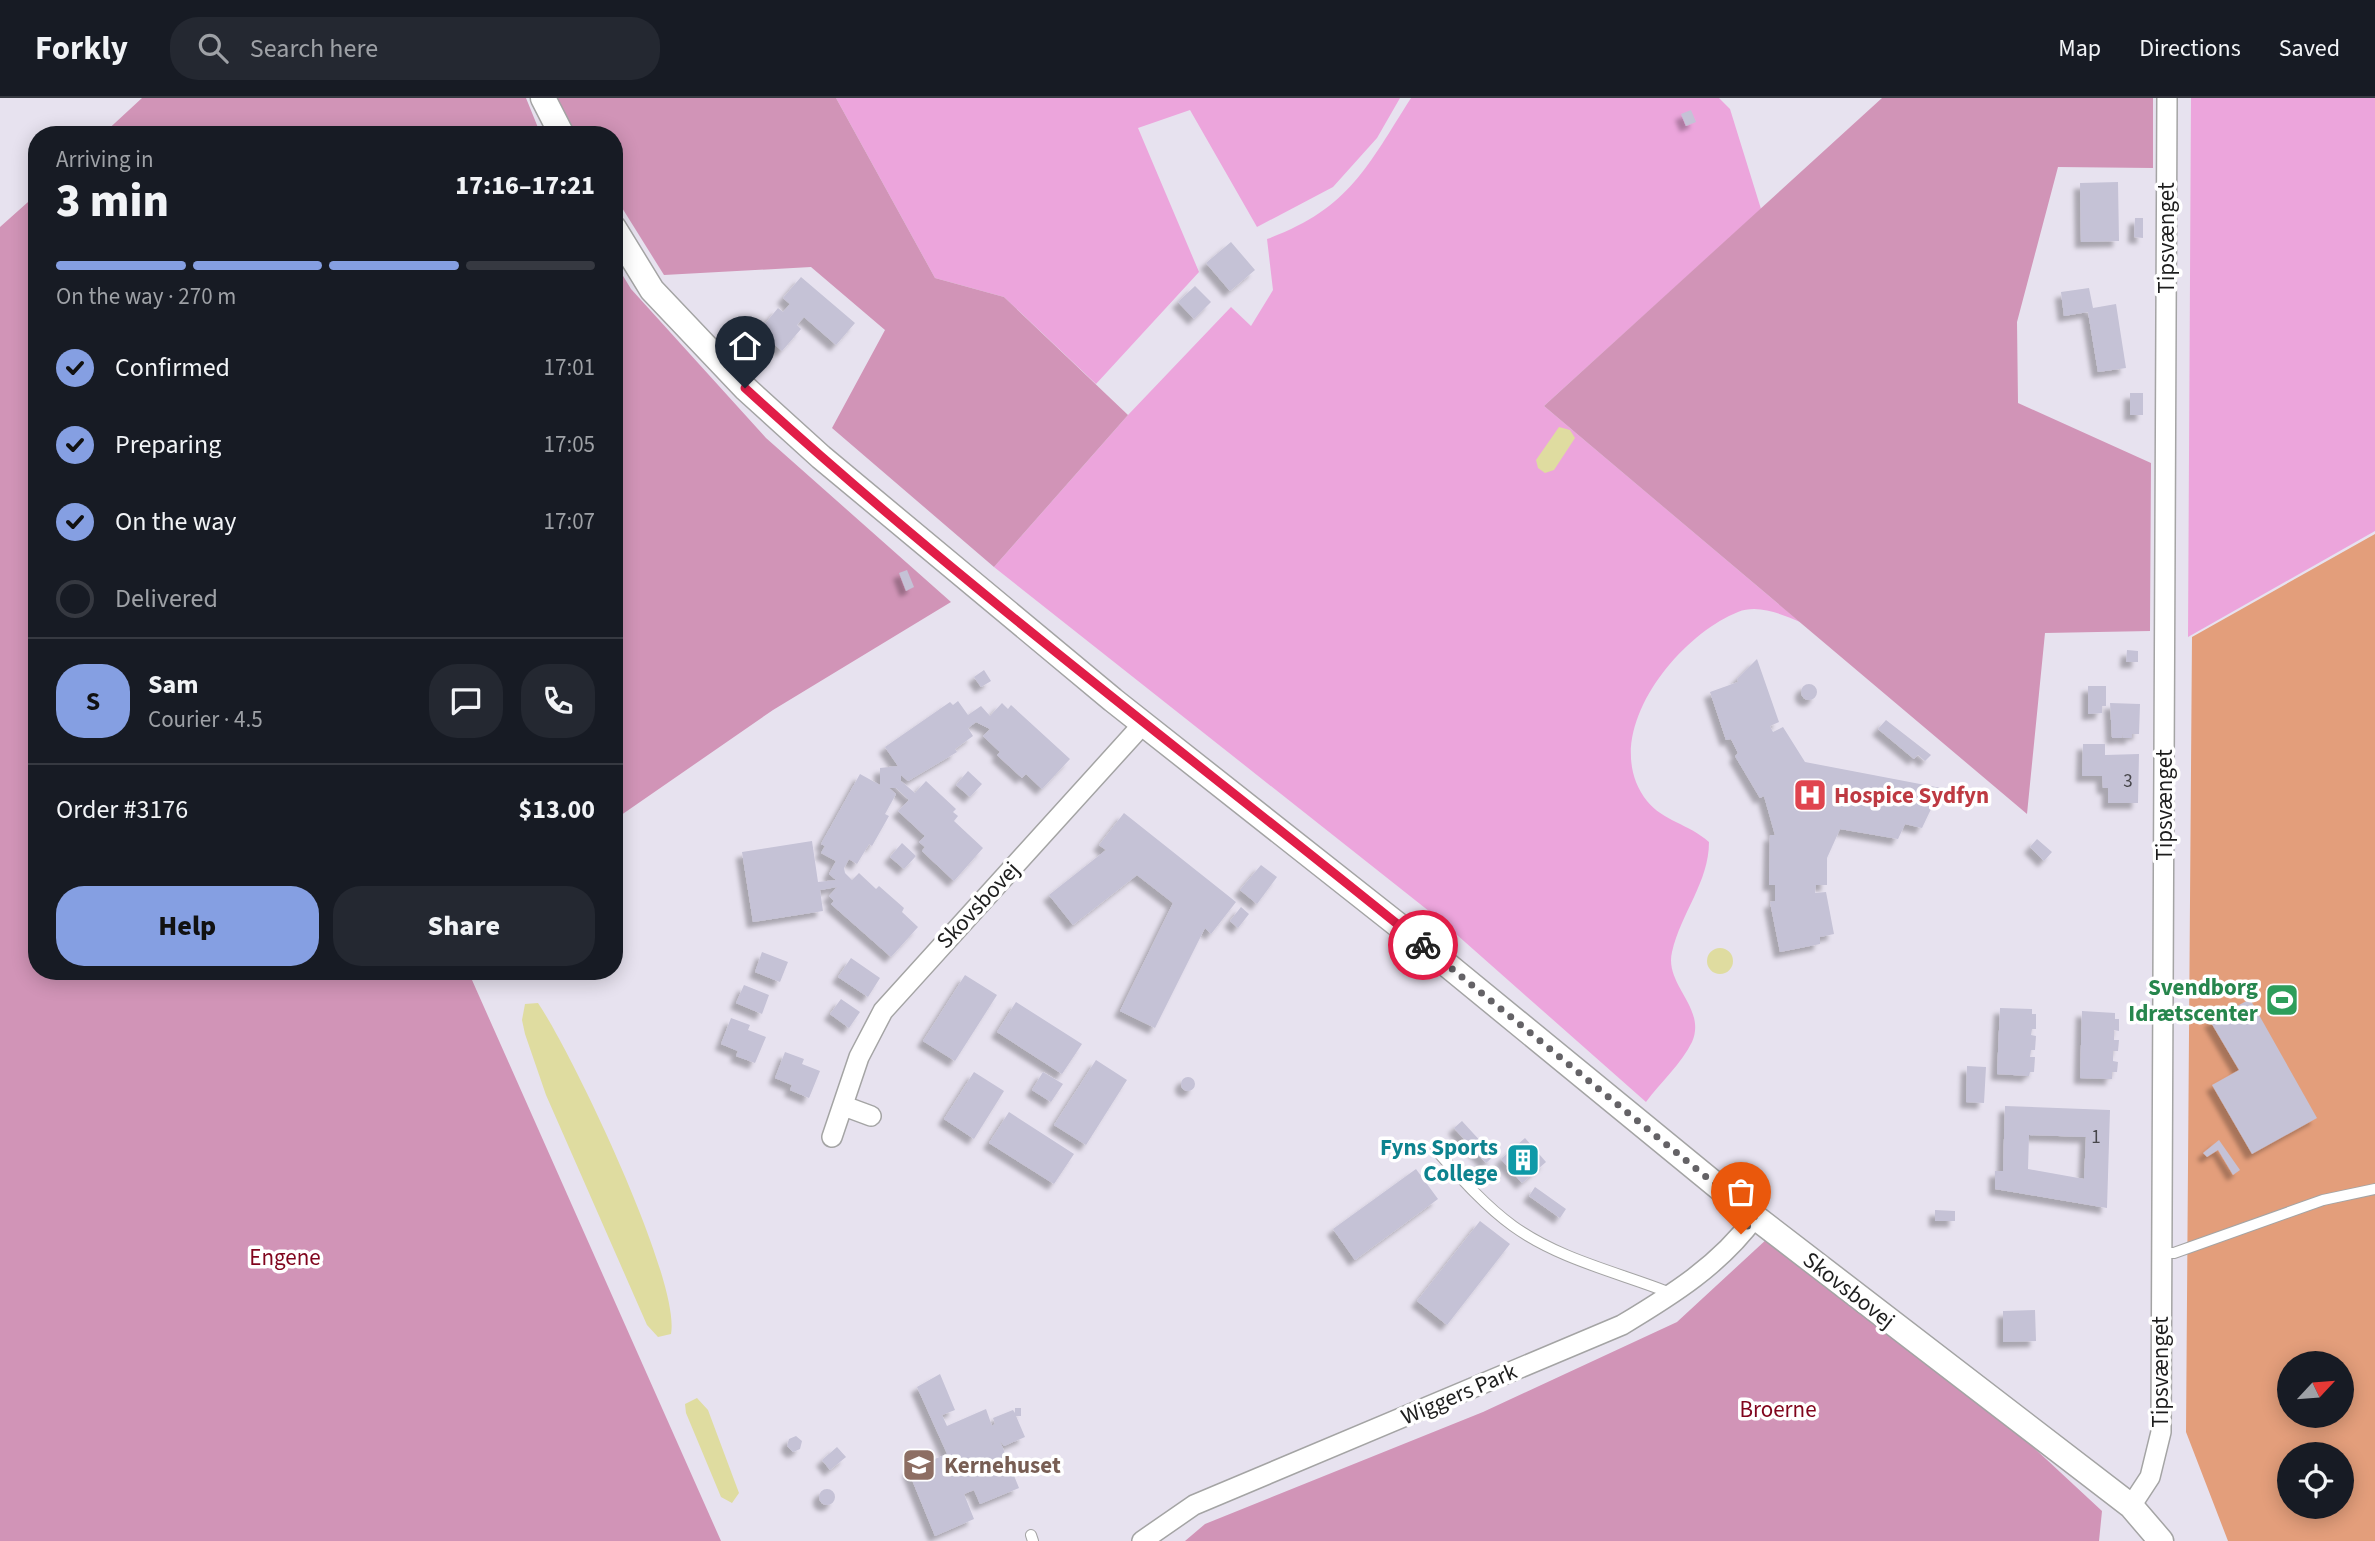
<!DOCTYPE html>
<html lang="en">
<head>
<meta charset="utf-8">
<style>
  :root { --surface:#171b24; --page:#242831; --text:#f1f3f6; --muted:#9ea1a6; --line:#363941; --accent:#859fe2 }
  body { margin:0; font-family:"Source Sans 3",sans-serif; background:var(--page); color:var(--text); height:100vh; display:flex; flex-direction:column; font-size:26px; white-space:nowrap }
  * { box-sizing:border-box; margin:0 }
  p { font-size:23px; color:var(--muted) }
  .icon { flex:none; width:38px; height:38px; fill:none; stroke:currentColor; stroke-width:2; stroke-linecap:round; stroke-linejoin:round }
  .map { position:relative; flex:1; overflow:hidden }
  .drawer { position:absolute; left:28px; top:28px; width:595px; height:854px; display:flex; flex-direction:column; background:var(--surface); border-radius:28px; box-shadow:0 4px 18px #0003 }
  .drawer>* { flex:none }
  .needle { width:46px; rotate:64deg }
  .fabs { position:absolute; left:2277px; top:1253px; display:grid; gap:14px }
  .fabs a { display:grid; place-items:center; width:77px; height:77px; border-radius:50%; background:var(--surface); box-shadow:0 4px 18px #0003; font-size:35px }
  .pin { position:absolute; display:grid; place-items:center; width:60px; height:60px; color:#fff; margin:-72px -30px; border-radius:50% 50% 50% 0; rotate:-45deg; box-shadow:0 0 7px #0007 }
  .pin .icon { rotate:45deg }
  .courier { position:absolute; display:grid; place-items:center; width:70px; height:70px; margin:-35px; border:5px solid #e11d48; border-radius:50%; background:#fff; color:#222; box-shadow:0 2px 9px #0007 }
  .headline em { font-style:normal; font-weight:800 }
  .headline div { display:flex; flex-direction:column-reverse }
  .headline { display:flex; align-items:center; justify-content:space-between; height:119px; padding:0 28px }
  h1 { font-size:46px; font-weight:800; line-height:52px }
  .bar { display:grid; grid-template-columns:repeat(4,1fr); gap:10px 7px; align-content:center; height:84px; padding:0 28px }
  .bar i { height:9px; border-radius:5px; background:var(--line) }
  .bar .on { background:var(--accent) }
  .bar p { grid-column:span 4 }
  .line { display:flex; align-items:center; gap:18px; padding:0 28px; border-top:2px solid var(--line) }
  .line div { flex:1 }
  .round { display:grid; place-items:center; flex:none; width:74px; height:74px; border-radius:28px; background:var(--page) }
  ol { padding:0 28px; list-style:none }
  li { display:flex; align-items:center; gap:21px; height:77px }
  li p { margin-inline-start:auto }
  li .icon { padding:7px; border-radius:50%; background:var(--accent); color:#111; stroke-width:4 }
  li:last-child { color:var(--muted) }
  li i { width:38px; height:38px; border:4px solid var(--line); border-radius:50% }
  .button { display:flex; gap:14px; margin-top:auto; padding:14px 28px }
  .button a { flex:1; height:80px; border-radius:28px; background:var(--accent); color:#111; font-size:28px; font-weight:800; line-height:80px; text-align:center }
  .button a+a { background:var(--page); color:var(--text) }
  header { display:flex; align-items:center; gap:42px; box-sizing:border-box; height:98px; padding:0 35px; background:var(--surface); border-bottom:2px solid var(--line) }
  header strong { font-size:33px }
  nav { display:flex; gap:38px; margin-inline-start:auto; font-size:24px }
  .search { width:490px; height:63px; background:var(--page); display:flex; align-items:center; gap:18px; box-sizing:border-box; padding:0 24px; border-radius:28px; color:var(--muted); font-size:26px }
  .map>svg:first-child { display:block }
  .grass { fill:#eca5dc }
  .forest { fill:#d194b7 }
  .pitch { fill:#e39e7b; fill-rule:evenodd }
  .water { fill:#dfdca0 }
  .building { fill:#c5c2d6; fill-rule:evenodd; filter:url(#shadow) }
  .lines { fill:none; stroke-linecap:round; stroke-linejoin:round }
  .service-casing { stroke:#a4a4a4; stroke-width:12 }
  .minor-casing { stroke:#a4a4a4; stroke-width:22 }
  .tertiary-casing { stroke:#a4a4a4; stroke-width:27 }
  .service { stroke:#fff; stroke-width:10 }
  .minor { stroke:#fff; stroke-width:19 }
  .tertiary { stroke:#fff; stroke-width:24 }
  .done { stroke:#646266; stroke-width:7; stroke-dasharray:0 12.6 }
  .route { stroke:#e11d48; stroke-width:9 }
  .labels { text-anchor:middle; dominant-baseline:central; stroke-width:7; stroke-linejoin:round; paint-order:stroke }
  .number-label { font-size:19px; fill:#47464b }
  .street-label { font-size:23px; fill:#1d1d1d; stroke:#fff }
  .health-label { font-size:23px; font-weight:bold; fill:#be3a42; stroke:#fff; text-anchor:start }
  .leisure-label { font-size:23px; font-weight:bold; fill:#27864d; stroke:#fff; text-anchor:end }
  .culture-label { font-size:23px; font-weight:bold; fill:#0d838f; stroke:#fff; text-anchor:end }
  .park-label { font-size:23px; fill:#80051d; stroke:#fff }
  .education-label { font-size:23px; font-weight:bold; fill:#785e54; stroke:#fff; text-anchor:start }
</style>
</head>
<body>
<header>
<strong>Forkly</strong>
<div class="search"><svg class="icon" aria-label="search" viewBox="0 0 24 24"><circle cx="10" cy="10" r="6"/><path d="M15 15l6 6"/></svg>Search here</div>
<nav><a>Map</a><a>Directions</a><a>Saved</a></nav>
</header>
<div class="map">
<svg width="2375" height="1443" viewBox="0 0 2375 1443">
  <defs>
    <filter id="shadow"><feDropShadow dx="-6" dy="6" stdDeviation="2" flood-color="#0004"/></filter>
  </defs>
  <rect width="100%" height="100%" fill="#e7e2ef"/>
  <path class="grass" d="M836,0H1400L1377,40L1333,89L1257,129L1190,12L1138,30L1199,174L1096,286L1004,199L935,180Z
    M1411,0H1719L1730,11L1761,111L1544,308L1800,524C1781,516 1758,506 1738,514C1677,538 1596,638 1647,703C1663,723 1689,726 1709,744C1709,784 1681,815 1672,854C1664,887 1707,910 1692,944C1682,965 1660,985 1646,1004L1439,821L994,469L1128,317L1231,209L1251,228L1273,192L1267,141C1349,111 1367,69 1411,0Z
    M2191,0H2375V433L2188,539Z"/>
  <path class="forest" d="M142,0H526L541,37H102Z
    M554,0H836L935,180L1004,199L1128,317L994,469L832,330L885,232L811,169L664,177L614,97V37H577Z
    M1882,0H2153V70L2058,69L2017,224L2018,305L2151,365L2150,533L2045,535L2027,716L1544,308Z
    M37,96V873H468L721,1443H0V129Z
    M614,163L631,191L766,340L951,504L773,612L614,722Z
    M1768,1140L1975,1295L2102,1413L2099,1443H1185L1205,1426L1483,1314L1677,1224Z"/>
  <path class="pitch" d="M2375,436V1443H2228L2186,1334L2192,539ZM2289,1265H2342V1318H2289ZM2289,1356H2342V1409H2289Z"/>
  <path class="water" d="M1559,329L1570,332L1575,340L1554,372L1545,375L1538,370L1536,362Z
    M1707 863a13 13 0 1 1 26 0a13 13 0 1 1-26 0Z
    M538,905C572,955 681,1182 671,1236L658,1239L647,1227L546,997L525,936L522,922L525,906Z
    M697,1300L708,1312L739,1395L732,1405L721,1399L686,1315L685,1306Z"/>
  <path class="building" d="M1691,12L1696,24L1686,28L1681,16Z
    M2118,84L2119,143L2081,144L2080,85Z
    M2135,120H2143V140L2134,139Z
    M1231,144L1255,172L1230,193L1206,165Z
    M801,179L855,225L836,247L804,219L797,227L801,231L782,253L759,233L778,210L783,214L790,206L783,200Z
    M1195,188L1211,204L1194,221L1178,204Z
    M2089,190L2093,210L2116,206L2126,270L2098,274L2088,214L2064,218L2061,194Z
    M2130,295H2143V317H2130Z
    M907,472L914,489L906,493L899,475Z
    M2127,552L2138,553V564H2126Z
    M1757,561L1779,624L1770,628L1773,634L1783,629L1805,664L1941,690L1922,730L1905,726L1898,741L1840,731L1827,760V787H1816L1815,795L1826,794L1834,836L1820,839V846L1780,854L1770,804L1775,803V787H1769L1770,737H1775L1764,698L1760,700L1735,658L1738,655L1731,641L1726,642L1710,594L1738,584L1737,581Z
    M984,572L991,583L981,589L974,579Z
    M1801 594a8 8 0 1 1 16 0a8 8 0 1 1-16 0Z
    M2088,588H2106V608H2102V615L2088,616Z
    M958,603L968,617L981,608L990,618L1002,605L1008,611L1011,607L1070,661L1042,691L1026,676L1022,680L997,657L1000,654L983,638L990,631L976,624L968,630L973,638L955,651L957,654L908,683L901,677V683L915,695L926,683L956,711L953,714L958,718L954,723L983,750L954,783L922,753L925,749L919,744L925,738L898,713L909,702L896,690H889L896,696L885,716L889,718L872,748L869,746L857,766L849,761L844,770L845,775L852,782L859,775L876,791L879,788L904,810L902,814L918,829L891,859L831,806L834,803L829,798L837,789L820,792L823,813L753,824L742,754L812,743L818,784L836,782L829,776L836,763L821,755L825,748L821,746L860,676L880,687V670L898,668L885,649L950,604L953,607Z
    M2110,605L2140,606L2139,636H2132V640H2123V636L2122,640H2112Z
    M1886,622L1931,657L1925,663L1918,657L1914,661L1878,631Z
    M2083,646H2105V657L2139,656L2138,705H2108V690H2103L2102,678H2082Z
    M968,673L982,686L970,699L956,687Z
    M1124,715L1236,804L1211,836L1205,830L1155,930L1120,913L1173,805L1137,777L1073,827L1049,797L1106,752L1099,747Z
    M2037,741L2052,754L2044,763L2030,749Z
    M902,745L916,758L904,771L890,759Z
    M1261,767L1277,779L1257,806L1240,792Z
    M1241,809L1249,816L1238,830L1230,823Z
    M762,854L788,864L780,884L755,874Z
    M851,860L880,880L868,899L838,879Z
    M965,877L997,897L955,963L923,943Z
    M744,887L769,897L762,916L736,905Z
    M841,901L860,914L849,930L830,916Z
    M2250,901L2317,1020L2252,1056L2212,987L2239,972L2210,923Z
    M1016,904L1082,946L1062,976L997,934Z
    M2000,910L2032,911V916H2036V931H2032L2031,937L2036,938L2035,952H2031L2030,959H2035L2034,974H2030L2029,978L1997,976Z
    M2082,913L2115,915V921H2119V933L2114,932V942H2119L2118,953H2113V963L2118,964L2117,974H2112V981L2080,980Z
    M731,920L750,927L748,932L766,939L755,965L736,958L738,953L721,946Z
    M785,954L804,961L802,966L820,973L809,1000L790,992L792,987L775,980Z
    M1096,962L1127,982L1086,1047L1054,1027Z
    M1967,968L1986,969L1984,1005L1966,1004Z
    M974,974L1004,993L974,1041L944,1021Z
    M1043,974L1063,986L1051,1004L1032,992Z
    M1181 986a7 7 0 1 1 14 0a7 7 0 1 1-14 0Z
    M2005,1008L2110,1012L2107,1110L1995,1091V1073H2003ZM2029,1037L2086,1039L2084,1081L2028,1071Z
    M1009,1014L1074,1056L1054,1086L989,1045Z
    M1462,1023L1494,1058L1486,1065L1454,1030Z
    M1525,1040L1546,1064L1522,1085L1501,1061Z
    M2219,1042L2240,1072L2233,1077L2218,1052L2207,1059L2203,1055Z
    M1416,1071L1438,1101L1355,1162L1333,1131Z
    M1535,1089L1566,1111L1560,1120L1529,1098Z
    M1935,1112L1955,1113V1123H1935Z
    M1480,1123L1510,1146L1447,1227L1417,1203Z
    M2035,1212L2036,1243L2003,1244V1213Z
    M940,1276L955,1312L942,1317L947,1328L986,1311L992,1328L995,1326L993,1320L1013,1312L1015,1315V1310H1021V1318H1016L1025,1339L1004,1348L1000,1343L1019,1390L980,1406L974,1392L964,1396L974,1421L935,1438L908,1372L947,1356L958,1380L917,1289Z
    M796,1338L802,1343L800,1351L793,1354L787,1348L789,1341Z
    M837,1349L846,1359L830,1372L822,1362Z
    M819 1399a8 8 0 1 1 16 0a8 8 0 1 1-16 0Z"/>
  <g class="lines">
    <defs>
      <path id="service" d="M1436,1052C1460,1079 1484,1107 1513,1128C1560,1162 1621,1175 1673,1196
        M2161,1155H2174L2323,1102L2375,1091
        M1031,1437L1033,1443"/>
      <path id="minor" d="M844,1008L871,1018
        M832,1039L859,959L883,913L1143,626
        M2131,1408L2150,1379L2161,1334L2167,0
        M1142,1443L1194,1407L1622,1227C1672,1197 1720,1167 1755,1119"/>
      <path id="tertiary" d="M543,0L562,37
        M614,130L652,192L745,290L821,359L1113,602L1412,838L1755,1119L2131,1408L2161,1443"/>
    </defs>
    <use href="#service" class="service-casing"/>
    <use href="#minor" class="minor-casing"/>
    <use href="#tertiary" class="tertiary-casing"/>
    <use href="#service" class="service"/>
    <use href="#minor" class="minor"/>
    <use href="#tertiary" class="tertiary"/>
  </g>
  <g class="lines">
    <path class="done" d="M1423,847L1755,1119L1741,1136"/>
    <path class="route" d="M745,290C961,488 1196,662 1423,847"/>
  </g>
  <defs>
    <symbol id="hospital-square" viewBox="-11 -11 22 22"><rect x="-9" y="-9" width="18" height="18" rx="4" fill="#e0444e" stroke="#fff"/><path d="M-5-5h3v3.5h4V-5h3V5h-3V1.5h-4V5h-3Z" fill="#fff"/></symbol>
    <symbol id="stadium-square" viewBox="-11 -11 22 22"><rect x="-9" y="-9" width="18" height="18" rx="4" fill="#2e9e5b" stroke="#fff"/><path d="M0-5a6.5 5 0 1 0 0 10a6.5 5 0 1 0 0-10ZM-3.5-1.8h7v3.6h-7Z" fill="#fff"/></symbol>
    <symbol id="building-square" viewBox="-11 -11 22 22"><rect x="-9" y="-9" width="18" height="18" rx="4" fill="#0f9aa8" stroke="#fff"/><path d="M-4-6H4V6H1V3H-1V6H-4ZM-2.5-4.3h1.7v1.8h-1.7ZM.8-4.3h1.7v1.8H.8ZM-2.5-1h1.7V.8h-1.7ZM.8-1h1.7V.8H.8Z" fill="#fff"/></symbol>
    <symbol id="school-square" viewBox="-11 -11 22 22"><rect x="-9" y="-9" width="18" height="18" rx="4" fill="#8d6e63" stroke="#fff"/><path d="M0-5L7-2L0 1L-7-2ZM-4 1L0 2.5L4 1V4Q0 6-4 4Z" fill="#fff"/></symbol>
  </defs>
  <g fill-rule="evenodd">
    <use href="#hospital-square" x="1791" y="678" width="38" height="38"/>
    <use href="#stadium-square" x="2263" y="883" width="38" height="38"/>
    <use href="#building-square" x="1504" y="1043" width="38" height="38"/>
    <use href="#school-square" x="900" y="1348" width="38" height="38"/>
  </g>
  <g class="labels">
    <g class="number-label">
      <text x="2128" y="683">3</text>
      <text x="2096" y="1039">1</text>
    </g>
    <g class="street-label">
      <text transform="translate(2166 140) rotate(-90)">Tipsvænget</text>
      <text transform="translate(2164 707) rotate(-90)">Tipsvænget</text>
      <text transform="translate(978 807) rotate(-47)">Skovsbovej</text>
      <text transform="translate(1849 1192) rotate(38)">Skovsbovej</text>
      <text transform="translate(2160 1274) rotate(-90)">Tipsvænget</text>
      <text transform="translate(1459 1296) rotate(-23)">Wiggers Park</text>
    </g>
    <g class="health-label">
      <text x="1834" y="697">Hospice Sydfyn</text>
    </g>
    <g class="leisure-label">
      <text x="2258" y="889">Svendborg<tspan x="2258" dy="26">Idrætscenter</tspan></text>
    </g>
    <g class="culture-label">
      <text x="1498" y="1049">Fyns Sports<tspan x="1498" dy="26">College</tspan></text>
    </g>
    <g class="park-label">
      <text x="285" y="1159">Engene</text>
      <text x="1778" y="1311">Broerne</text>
    </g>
    <g class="education-label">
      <text x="944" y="1367">Kernehuset</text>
    </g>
  </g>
</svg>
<div class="fabs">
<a><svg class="needle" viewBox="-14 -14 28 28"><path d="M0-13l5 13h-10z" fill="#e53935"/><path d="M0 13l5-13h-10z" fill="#9ea1a6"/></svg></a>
<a><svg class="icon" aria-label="locate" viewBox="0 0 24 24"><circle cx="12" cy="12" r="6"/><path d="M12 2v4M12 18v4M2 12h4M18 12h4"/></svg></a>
</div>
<div class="pin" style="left:1741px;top:1136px;background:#ea580c"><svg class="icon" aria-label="bag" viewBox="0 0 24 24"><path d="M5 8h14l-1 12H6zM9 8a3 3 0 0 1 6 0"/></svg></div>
<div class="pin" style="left:745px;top:290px;background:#1f2937"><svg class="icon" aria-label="home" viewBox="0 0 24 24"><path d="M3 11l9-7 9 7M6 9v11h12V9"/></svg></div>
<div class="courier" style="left:1423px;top:847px"><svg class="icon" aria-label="bike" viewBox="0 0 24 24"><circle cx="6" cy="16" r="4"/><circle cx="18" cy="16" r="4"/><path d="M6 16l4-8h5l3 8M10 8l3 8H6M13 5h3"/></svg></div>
<section class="drawer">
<div class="headline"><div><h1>3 min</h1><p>Arriving in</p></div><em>17:16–17:21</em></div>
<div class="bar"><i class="on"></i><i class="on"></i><i class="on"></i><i></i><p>On the way · 270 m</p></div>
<ol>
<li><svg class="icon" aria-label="check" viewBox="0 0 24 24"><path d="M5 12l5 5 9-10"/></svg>Confirmed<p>17:01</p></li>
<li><svg class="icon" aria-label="check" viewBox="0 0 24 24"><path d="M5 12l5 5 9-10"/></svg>Preparing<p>17:05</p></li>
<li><svg class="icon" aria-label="check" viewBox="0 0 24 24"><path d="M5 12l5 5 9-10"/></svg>On the way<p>17:07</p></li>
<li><i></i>Delivered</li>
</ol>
<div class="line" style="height:126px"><b class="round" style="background:var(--accent);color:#111">S</b><div><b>Sam</b><p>Courier · 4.5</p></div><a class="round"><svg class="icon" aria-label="chat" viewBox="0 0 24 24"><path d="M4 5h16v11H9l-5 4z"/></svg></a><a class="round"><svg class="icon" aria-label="phone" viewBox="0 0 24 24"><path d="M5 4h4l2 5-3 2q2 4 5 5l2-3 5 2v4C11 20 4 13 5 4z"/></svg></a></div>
<div class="line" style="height:91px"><div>Order #3176</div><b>$13.00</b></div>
<div class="button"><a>Help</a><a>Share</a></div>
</section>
</div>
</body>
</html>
